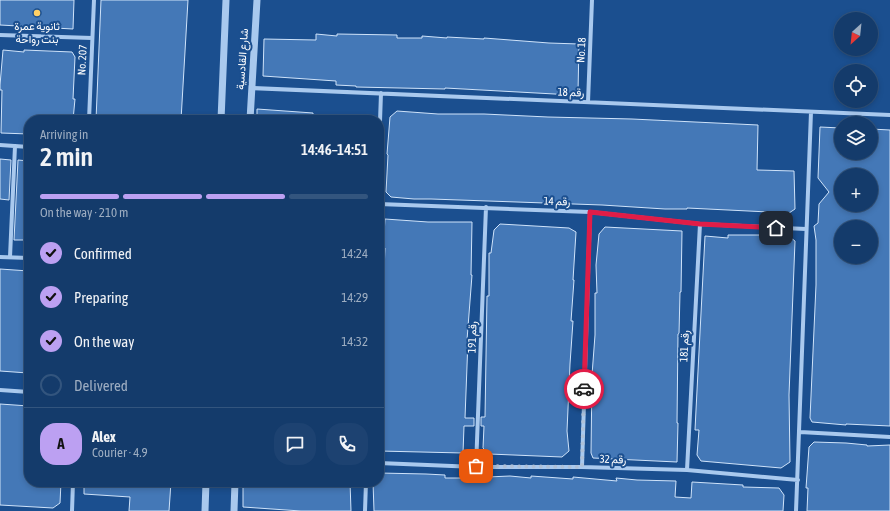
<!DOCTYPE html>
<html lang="en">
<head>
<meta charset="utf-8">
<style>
  :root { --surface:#143b6b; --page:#1d4271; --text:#f1f3f6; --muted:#9dadc1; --line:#33557e; --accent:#bca0f2 }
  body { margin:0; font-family:"Asap Condensed",Vazirmatn,sans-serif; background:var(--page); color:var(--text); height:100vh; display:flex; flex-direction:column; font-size:15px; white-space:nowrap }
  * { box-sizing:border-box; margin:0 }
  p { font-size:13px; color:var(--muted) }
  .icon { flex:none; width:22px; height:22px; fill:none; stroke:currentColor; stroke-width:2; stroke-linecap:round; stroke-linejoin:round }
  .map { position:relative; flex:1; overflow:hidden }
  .details { position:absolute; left:24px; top:115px; width:360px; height:372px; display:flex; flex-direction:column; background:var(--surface); border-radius:16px; box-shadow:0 2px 6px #0003,0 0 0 1px var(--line) }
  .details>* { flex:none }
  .needle { width:26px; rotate:207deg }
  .tools { position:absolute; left:834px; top:12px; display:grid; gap:8px }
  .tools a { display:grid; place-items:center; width:44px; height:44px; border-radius:50%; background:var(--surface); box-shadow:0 2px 6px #0003,0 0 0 1px var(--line); font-size:20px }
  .pin { position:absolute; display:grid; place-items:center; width:34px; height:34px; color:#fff; margin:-17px; border-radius:8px; box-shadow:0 2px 6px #0006 }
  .courier { position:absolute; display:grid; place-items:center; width:40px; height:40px; margin:-20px; border:3px solid #e11d48; border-radius:50%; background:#fff; color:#222; box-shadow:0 1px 5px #0007 }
  .summary em { font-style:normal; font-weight:600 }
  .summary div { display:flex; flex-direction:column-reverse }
  .summary { display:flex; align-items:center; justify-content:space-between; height:68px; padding:0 16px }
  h1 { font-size:26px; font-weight:600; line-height:30px }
  .bar { display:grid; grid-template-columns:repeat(4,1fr); gap:6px 4px; align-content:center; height:48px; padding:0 16px }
  .bar i { height:5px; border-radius:3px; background:var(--line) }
  .bar .active { background:var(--accent) }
  .bar p { grid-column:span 4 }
  .line { display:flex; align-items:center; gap:10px; padding:0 16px; border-top:1px solid var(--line) }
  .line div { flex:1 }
  .round { display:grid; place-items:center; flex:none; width:42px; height:42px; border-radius:16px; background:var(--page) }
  ol { padding:0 16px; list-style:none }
  li { display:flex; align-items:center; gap:12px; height:44px }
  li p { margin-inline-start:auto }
  li .icon { padding:4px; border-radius:50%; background:var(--accent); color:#111; stroke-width:4 }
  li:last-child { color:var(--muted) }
  li i { width:22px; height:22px; border:2px solid var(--line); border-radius:50% }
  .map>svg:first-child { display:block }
  .building { fill:#4478b7; stroke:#cfe3fa; fill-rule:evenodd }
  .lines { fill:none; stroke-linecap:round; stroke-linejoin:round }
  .minor { stroke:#a9c9ee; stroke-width:4 }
  .tertiary { stroke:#a9c9ee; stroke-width:7 }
  .done { stroke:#afc1d8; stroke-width:4; stroke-dasharray:0 7.2 }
  .route { stroke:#e11d48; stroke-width:5 }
  .poi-dot { fill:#ffd166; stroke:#1b4f8f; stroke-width:1.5 }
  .labels { text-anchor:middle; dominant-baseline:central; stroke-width:4; stroke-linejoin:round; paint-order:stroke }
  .poi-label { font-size:11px; fill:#fff; stroke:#1b4f8f }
  .street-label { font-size:11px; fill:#fff; stroke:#1b4f8f }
</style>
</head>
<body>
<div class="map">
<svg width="890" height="511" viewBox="0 0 890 511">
  <rect width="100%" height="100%" fill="#1b4f8f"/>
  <path class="building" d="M0,0H74L73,29L0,25Z
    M101,0H188L181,120H96Z
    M316,34L337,36V34L397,35V38H422V36L447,38V37L484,39V38L549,43L579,44L578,92L573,95L445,88V89L356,87V86L336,85V81L263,76L264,39L316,40Z
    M3,50L24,52V50L72,52L75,57L73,99H75L73,120H29V134L1,133L2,90H0V85Z
    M257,109L313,113V120H257Z
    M397,111L438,114H484L548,117L632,119L758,125L757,170L794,171L795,209L789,213L687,208V209H665L602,205L431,199H414L391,197L386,192L388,155L387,154L390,117Z
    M820,127L841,128V153H871V129L890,130V426L846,424V425L812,422L810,418L816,285V240L814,226L818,223L819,204L829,192L818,178ZM841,175H871V205H841ZM841,227H871V257H841Z
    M0,159L11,160L9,200L0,199Z
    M18,160L29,161V240H14Z
    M385,219L428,222H472L471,275H472L467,340H468L465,418H474V426H464L463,453L379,451V372L384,292H383L385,248H383Z
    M500,224L569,228L576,232L573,280H574L571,321H573L570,364L567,431L569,451L562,457L489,454L483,448L484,426H481V417H485L487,296H489V253H491L494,230Z
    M605,227L682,231L681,292H680L679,334H678L677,423H678L677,462L593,458L591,453L592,375L595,335V293H597L596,265L599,234Z
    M728,235H787L795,241L789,395L790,462L781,468L701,461L697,455L699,430H695L696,410L705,236L728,238Z
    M0,269L29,271L28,373L0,371Z
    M0,404L29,406V482H61L60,503L53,508L0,505Z
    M814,442L846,443L867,445V446L890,445V511H807L808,488H806L809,447Z
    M379,473L426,474L445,475V478H465V476H487V477L510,476L531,478V476L573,479V477L617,481L616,478L637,480L676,481L675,497L691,498L692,482L743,485V487L779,488L784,495L783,511H374L373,482H379Z
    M84,482H171L169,511H129L130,497L84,494Z
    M243,482H350L351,511H301L243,507Z"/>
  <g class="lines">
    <path class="minor" d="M0,35L92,38
      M251,88L890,115
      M588,102L592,0
      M89,120L94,0
      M0,145L29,147
      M379,150L381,93
      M379,204L590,212L700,224L806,229
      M0,257L29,258
      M10,257L15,146
      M0,390L29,392
      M800,432L890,437
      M379,463L476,467H582L687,470L798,480
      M476,467L486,207
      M582,467L590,212
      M687,470L700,224
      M72,511L73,482
      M365,511L366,482
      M796,511L811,112"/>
    <path class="tertiary" d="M221,120L226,0
      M250,120L257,0
      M205,511L206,482
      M234,511L235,482"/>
  </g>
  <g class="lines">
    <path class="done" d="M476,466L582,467L584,389"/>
    <path class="route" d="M584,389L590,212L700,224L776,228"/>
  </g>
  <circle class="poi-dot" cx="37" cy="13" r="4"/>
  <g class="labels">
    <g class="poi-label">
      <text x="37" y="26">ثانوية عمرة<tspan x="37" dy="13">بنت رواحة</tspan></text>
    </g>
    <g class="street-label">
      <text transform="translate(581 50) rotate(-87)">No. 18</text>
      <text transform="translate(242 59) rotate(-86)">شارع القادسية</text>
      <text transform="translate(82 60) rotate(-87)">No. 207</text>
      <text transform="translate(571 92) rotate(2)">رقم 18</text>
      <text transform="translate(557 201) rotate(2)">رقم 14</text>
      <text transform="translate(472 337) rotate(-88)">رقم 191</text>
      <text transform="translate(684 346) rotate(-87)">رقم 181</text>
      <text transform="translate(613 459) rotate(2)">رقم 32</text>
    </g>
  </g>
</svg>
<div class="tools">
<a><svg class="needle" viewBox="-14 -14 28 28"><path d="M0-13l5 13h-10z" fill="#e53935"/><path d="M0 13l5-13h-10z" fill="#9dadc1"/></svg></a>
<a><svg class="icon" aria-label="locate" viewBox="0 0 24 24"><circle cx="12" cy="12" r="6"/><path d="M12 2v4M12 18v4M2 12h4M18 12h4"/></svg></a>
<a><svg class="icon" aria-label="layers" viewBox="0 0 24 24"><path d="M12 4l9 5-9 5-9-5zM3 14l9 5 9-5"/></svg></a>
<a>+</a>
<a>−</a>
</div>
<div class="pin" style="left:476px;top:466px;background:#ea580c"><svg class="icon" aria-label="bag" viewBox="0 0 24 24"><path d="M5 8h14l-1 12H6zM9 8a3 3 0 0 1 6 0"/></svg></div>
<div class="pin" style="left:776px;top:228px;background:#1f2937"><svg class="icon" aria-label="home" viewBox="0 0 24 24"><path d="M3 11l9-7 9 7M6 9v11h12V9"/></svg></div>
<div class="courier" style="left:584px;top:389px"><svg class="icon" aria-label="car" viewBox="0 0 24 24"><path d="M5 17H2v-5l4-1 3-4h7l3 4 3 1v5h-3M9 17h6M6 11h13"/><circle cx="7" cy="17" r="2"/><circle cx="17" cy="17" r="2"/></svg></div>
<section class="details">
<div class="summary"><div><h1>2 min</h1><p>Arriving in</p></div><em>14:46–14:51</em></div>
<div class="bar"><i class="active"></i><i class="active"></i><i class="active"></i><i></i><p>On the way · 210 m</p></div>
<ol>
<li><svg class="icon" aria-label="check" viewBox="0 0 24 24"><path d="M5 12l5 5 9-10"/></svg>Confirmed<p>14:24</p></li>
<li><svg class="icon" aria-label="check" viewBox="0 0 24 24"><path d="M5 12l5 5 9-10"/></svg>Preparing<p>14:29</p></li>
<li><svg class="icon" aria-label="check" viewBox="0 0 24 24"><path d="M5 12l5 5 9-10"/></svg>On the way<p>14:32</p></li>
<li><i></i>Delivered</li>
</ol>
<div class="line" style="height:72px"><b class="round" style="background:var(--accent);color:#111">A</b><div><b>Alex</b><p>Courier · 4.9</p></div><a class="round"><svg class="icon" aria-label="chat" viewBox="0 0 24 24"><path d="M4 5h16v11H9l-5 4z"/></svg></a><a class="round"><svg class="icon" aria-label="phone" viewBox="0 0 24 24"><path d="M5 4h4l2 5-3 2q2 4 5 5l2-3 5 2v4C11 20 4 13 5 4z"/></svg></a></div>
</section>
</div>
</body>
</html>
